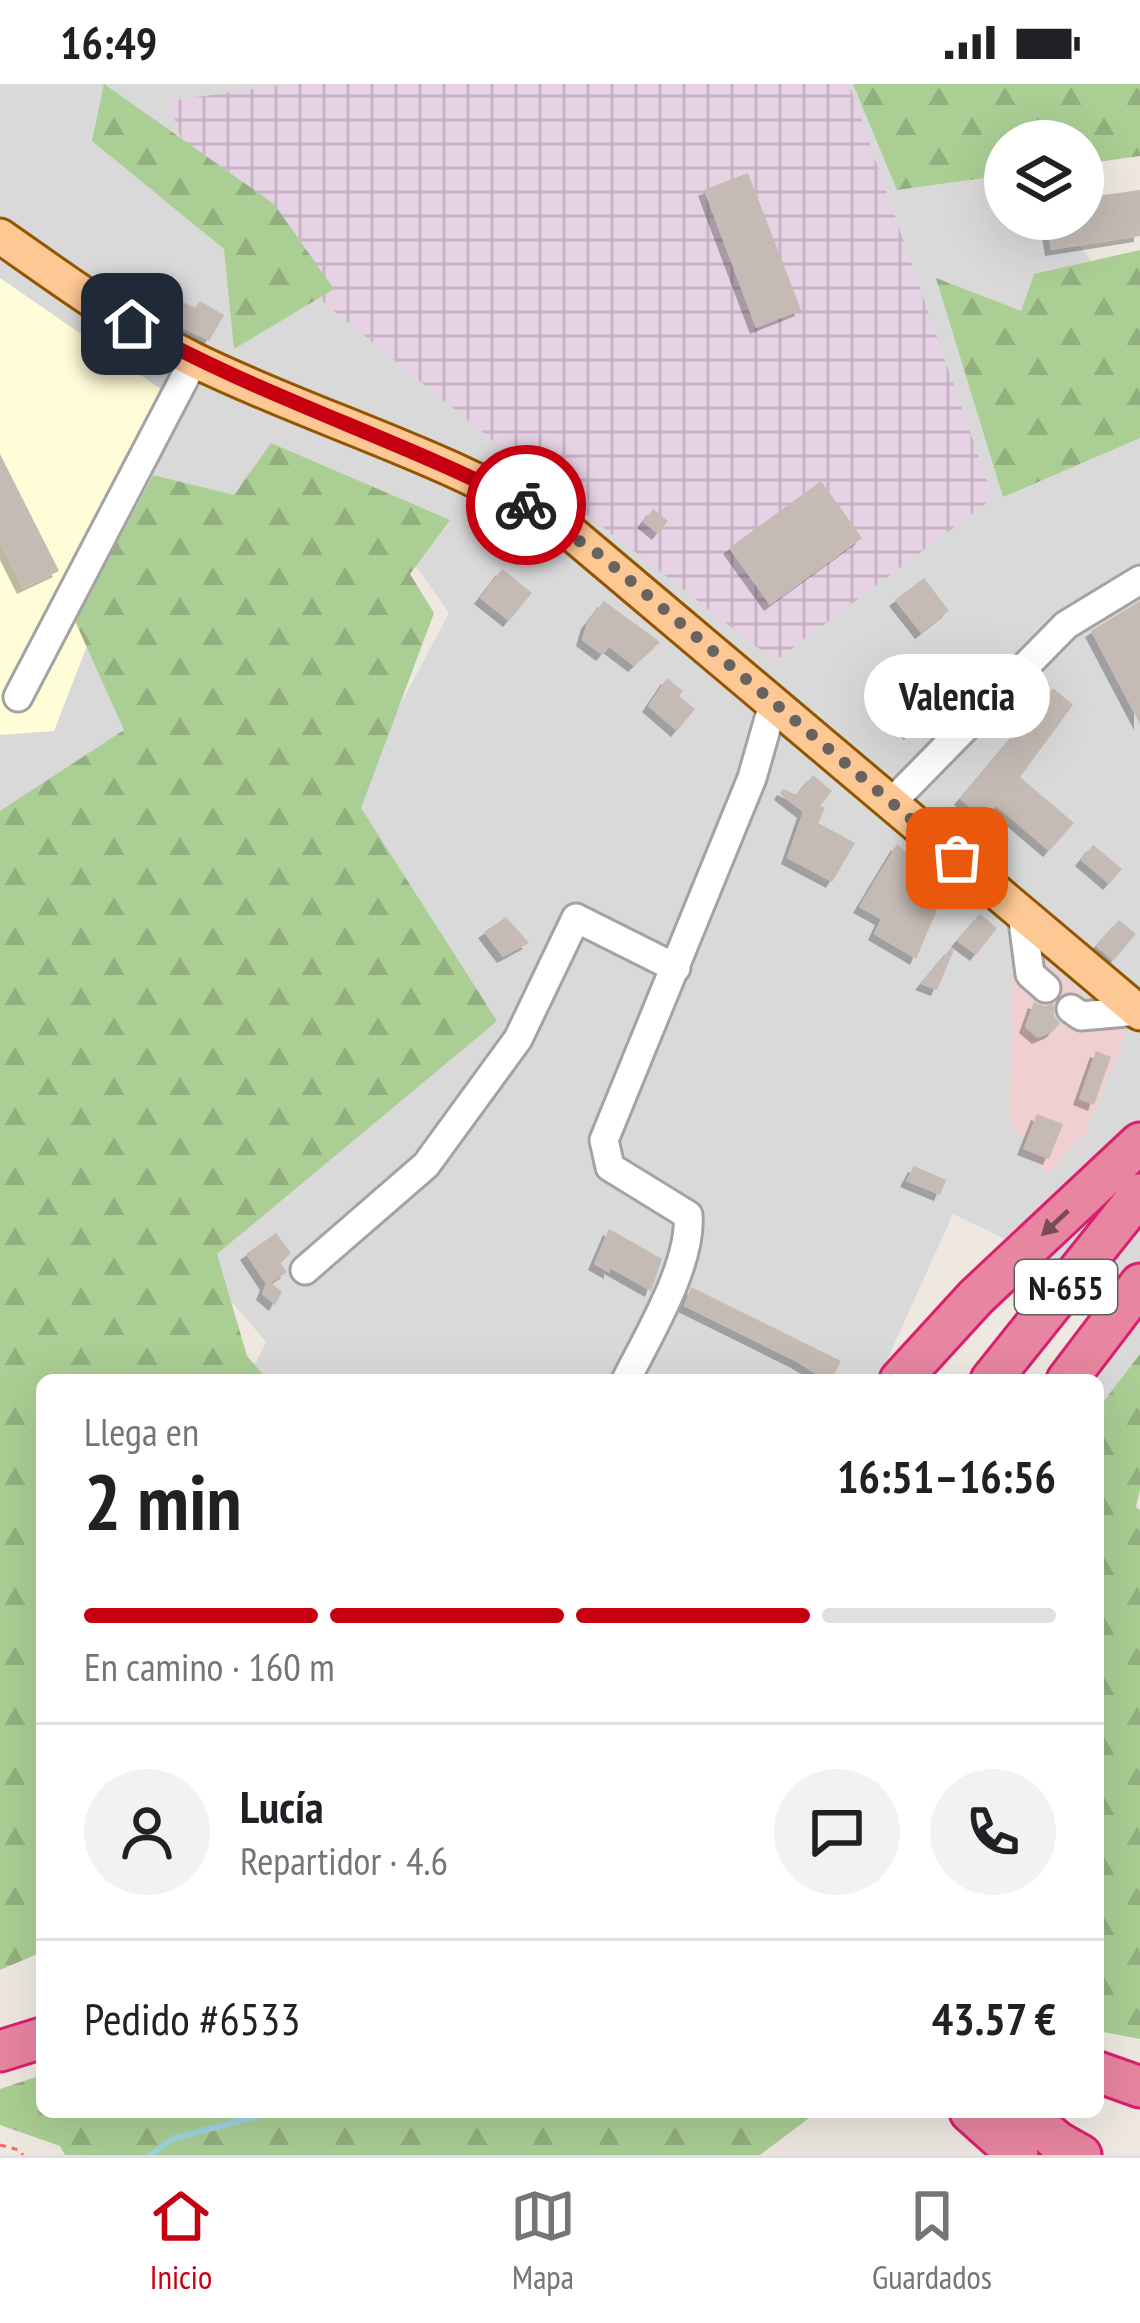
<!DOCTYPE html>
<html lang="es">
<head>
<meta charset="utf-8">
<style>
  :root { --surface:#fff; --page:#f2f2f2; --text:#202124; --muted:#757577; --line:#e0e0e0; --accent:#c70011 }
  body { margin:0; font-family:"PT Sans Narrow",sans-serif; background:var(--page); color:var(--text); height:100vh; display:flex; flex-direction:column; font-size:45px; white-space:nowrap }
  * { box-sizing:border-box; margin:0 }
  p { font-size:39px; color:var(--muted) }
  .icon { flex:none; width:66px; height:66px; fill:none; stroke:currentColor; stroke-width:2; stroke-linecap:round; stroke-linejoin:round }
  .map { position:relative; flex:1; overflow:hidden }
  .sheet { position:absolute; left:36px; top:1290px; width:1068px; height:744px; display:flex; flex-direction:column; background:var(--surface); border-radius:18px; box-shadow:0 12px 48px #0002 }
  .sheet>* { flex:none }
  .fabs { position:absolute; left:984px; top:36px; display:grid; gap:24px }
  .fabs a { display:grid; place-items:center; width:120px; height:120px; border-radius:50%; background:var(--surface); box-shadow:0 12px 48px #0002; font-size:60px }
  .pin { position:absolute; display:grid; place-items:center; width:102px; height:102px; color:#fff; margin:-51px; border-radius:24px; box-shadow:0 6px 18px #0006 }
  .courier { position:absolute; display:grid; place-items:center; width:120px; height:120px; margin:-60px; border:9px solid #c70011; border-radius:50%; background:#fff; color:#222; box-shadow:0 3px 15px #0007 }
  .bubble { position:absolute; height:84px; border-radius:42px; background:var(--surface); box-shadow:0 12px 48px #0002; font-size:39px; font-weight:600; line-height:84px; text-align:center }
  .headline em { font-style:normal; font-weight:600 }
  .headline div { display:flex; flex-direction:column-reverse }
  .headline { display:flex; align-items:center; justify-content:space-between; height:204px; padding:0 48px }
  h1 { font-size:78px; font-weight:600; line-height:90px }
  .bar { display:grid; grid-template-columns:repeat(4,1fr); gap:18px 12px; align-content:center; height:144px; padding:0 48px }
  .bar i { height:15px; border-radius:9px; background:var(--line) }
  .bar .active { background:var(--accent) }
  .bar p { grid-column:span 4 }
  .line { display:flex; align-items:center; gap:30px; padding:0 48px; border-top:3px solid var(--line) }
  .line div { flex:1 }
  .round { display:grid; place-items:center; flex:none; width:126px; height:126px; border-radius:63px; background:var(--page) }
  .status { display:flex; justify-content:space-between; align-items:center; height:84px; padding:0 60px; background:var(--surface); direction:ltr }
  .status svg { height:33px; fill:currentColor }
  .tabs { display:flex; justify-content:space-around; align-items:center; height:168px; border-top:3px solid var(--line); background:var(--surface); font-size:33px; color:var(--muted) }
  .tabs a { display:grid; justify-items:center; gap:6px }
  .tabs .active { color:var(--accent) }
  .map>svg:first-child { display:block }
  .residential { fill:#dad9d9 }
  .commercial { fill:#f0cfd0 }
  .industrial { fill:url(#industrial-grid) }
  .education { fill:#fffcd8 }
  .forest { fill:url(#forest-firs) }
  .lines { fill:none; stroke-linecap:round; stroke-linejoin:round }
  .stream { stroke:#9fd5dd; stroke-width:6 }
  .building { fill:#c5bab4; filter:url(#shadow) }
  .minor-casing { stroke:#a3a3a3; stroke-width:33 }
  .major-casing { stroke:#935600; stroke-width:39 }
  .highway-casing { stroke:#db1e6f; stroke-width:45 }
  .path { stroke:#fe6462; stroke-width:3; stroke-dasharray:6 6; stroke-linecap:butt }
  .minor { stroke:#fff; stroke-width:27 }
  .major { stroke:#fec895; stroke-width:33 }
  .highway { stroke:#e885a0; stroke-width:39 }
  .oneway { fill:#784b57 }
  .done { stroke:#666361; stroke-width:12; stroke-dasharray:0 21.6 }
  .route { stroke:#c70011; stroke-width:15 }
  .labels { text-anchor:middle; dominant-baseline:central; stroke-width:12; stroke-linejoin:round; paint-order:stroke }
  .shield { fill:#fff; stroke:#606060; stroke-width:3 }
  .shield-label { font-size:33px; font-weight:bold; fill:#1c1c1c }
</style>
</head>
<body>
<div class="status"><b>16:49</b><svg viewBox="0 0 49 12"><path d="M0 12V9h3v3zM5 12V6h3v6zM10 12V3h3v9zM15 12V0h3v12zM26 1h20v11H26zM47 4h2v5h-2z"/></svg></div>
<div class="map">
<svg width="1140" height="2071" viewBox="0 0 1140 2071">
  <defs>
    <pattern id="industrial-grid" width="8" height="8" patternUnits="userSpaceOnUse" patternTransform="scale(3)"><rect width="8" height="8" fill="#e7d2e5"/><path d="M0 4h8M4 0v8" fill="none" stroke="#c6b4c4"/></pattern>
    <pattern id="forest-firs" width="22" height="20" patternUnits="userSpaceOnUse" patternTransform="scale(3)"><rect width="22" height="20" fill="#aace94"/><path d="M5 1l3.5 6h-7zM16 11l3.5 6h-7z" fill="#92b07f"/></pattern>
    <filter id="shadow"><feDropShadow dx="-6" dy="6" stdDeviation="0" flood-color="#0004"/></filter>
  </defs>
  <rect width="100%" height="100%" fill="#eee8e1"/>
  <path class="residential" d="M0,0H966L1005,57V135H1061L1140,247V1391L1098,1381V1296H1085L1131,1216L953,1130L878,1296H653L645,1291L641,1296H247L266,1258L230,1216L157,1165L345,725L449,529L418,485L276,411L119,798L0,735Z"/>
  <path class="commercial" d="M1013,852L1127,946L1086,1048L1046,1090L1010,1039Z"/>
  <path class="industrial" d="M287,0H849L993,414L775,577L503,365L201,118L169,17Z"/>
  <path class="education" d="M0,194L181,319L54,647L0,651Z"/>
  <path class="forest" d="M104,0L274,120L334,205L234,265L224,165L92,57Z
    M853,0H1140V72L1083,80V57H1005V91L897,106Z
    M1140,166V354L1003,413L936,194L1021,227L1034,190Z
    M271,359L450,436L410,490L434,529L361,724L497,937L217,1170L247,1272L268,1296H42V1868L0,1886V727L124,646L75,537L153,391L234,411Z
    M1140,1270V1406L1136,1423L1140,1426V1955L1098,1947V1325Z
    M42,1991V2028H817L760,2071H65L60,2062L0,2041V2005Z"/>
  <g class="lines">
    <path class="stream" d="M151,2071L172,2055L273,2028"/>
  </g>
  <path class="building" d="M748,89L801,226L756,244L704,106Z
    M1140,106V152L1051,166L1046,135H1083V114Z
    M165,209L195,224L200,217L224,231L209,257L154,230Z
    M0,370L59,487L23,504L0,458Z
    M821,397L862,454L770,521L729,464Z
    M653,425L668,437L658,450L643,438Z
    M502,485L532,509L509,537L480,514Z
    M924,494L949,527L921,549L895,516Z
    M604,517L660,558L634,582L609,563L602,571L582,556L587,539Z
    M1140,517V640L1091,547Z
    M667,594L683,607L679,612L695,625L677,647L648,622Z
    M1053,604L1073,621L1020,693L1074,739L1049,767L996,722L984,736L960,715Z
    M900,606L928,629L910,650L882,628Z
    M813,691L832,707L820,722L825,724L818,739L855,759L832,798L787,774L803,728L780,710L783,705L797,711Z
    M897,760L946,802L930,823L937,826L916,875L874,850L881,835L859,823Z
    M1093,761L1122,785L1109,800L1081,776Z
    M980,830L997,844L976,871L957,857Z
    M506,833L529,859L503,873L484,848Z
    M1119,836L1136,850L1113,877L1096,862Z
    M951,864L954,866L937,906L921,900Z
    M1034,918L1044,922L1054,920V932L1060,939L1052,948L1038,954L1025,943Z
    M1096,967L1111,973L1094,1021L1079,1015Z
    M1037,1030L1063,1040L1049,1075L1023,1065Z
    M914,1082L946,1096L940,1111L906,1097Z
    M609,1145L662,1175L651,1207L610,1184V1189L594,1180Z
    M276,1149L291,1169L280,1179L287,1188L271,1199L282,1208L275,1221L262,1210L266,1200L246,1170Z
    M691,1203L841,1277L831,1296H815L818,1291L797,1278L684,1222Z"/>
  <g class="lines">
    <defs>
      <path id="minor" d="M18,613L194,276
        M892,718L1066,541L1140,496
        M1022,829L1030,890L1046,904
        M1071,925L1081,932L1138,927
        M305,1186L426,1081L518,955L576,834L676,884
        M626,1296C648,1252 692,1180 688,1131L610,1083L604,1056L752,694L774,617"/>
      <path id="major" d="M0,152C63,196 125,242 194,276C319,337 454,373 571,449L1140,929"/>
      <path id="highway" d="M900,1296L976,1213L1140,1059
        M991,1296L1140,1110
        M1067,1296L1140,1200
        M0,1967L42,1954
        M1098,1988L1140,2003
        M970,2028L1018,2071
        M1022,2028L1058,2058L1081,2071"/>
    </defs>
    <use href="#minor" class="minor-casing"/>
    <use href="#major" class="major-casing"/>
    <use href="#highway" class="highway-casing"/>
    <path class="path" d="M0,2061L19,2066L23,2071"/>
    <use href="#minor" class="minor"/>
    <use href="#major" class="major"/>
    <use href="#highway" class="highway"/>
  </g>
  <defs><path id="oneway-solid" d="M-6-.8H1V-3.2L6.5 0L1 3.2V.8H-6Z" transform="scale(3)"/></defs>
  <use class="oneway" href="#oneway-solid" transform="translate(1055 1139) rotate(137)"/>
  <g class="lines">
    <path class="done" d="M526,421L600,471L957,774"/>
    <path class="route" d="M132,240C258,312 398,354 526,421"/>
  </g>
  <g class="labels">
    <rect class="shield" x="1015" y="1176" width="102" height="54" rx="9"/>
    <g class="shield-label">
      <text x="1066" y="1203">N-655</text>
    </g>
  </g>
</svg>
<div class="fabs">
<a><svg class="icon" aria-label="layers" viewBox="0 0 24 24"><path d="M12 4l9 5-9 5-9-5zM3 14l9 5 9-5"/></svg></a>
</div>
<div class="pin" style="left:957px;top:774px;background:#ea580c"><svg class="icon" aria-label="bag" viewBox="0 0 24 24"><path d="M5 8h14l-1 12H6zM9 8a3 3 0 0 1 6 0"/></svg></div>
<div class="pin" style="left:132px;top:240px;background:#1f2937"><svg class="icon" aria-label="home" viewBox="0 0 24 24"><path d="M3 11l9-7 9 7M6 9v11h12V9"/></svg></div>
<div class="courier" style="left:526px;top:421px"><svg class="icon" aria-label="bike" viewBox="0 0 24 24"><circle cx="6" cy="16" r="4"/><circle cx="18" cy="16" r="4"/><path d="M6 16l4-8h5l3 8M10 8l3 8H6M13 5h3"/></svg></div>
<div class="bubble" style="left:864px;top:570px;width:186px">Valencia</div>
<section class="sheet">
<div class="headline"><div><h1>2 min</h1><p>Llega en</p></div><em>16:51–16:56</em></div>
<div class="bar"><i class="active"></i><i class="active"></i><i class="active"></i><i></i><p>En camino · 160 m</p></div>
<div class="line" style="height:216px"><a class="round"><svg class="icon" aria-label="person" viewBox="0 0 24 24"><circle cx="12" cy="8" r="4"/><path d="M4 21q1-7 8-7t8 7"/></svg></a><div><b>Lucía</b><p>Repartidor · 4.6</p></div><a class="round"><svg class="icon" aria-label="chat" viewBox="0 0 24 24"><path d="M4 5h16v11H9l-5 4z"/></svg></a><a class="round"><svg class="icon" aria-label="phone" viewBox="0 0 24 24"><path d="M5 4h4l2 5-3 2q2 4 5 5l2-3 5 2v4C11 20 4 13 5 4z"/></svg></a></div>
<div class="line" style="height:156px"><div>Pedido #6533</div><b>43.57 €</b></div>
</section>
</div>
<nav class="tabs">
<a class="active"><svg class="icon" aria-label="home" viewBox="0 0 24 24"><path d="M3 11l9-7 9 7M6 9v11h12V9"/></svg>Inicio</a>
<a><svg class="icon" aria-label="map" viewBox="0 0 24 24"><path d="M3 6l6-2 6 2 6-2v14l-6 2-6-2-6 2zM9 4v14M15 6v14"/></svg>Mapa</a>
<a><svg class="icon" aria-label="saved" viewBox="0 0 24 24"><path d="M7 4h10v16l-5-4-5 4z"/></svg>Guardados</a>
</nav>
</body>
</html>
